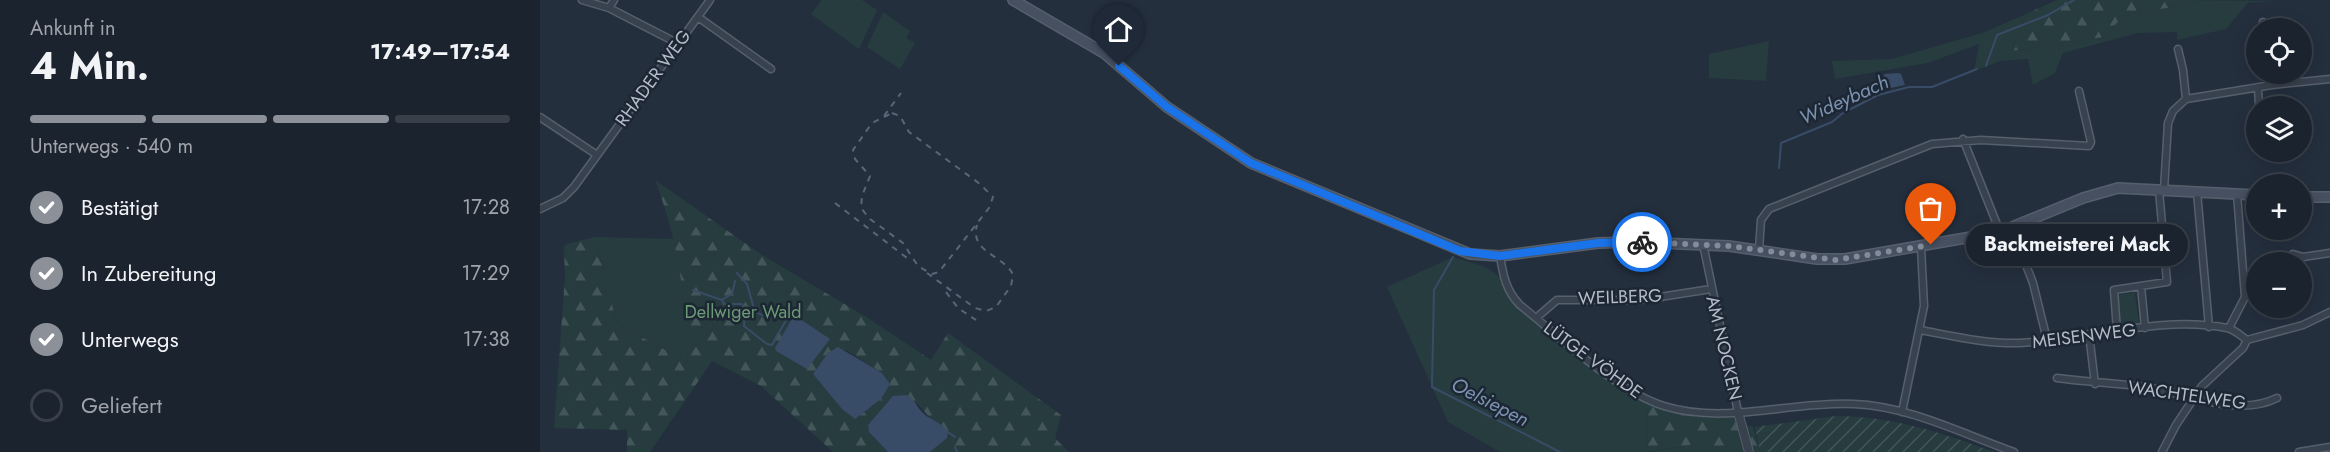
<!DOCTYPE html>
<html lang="de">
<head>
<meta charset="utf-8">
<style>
  :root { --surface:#1b232e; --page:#242b36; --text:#f1f3f6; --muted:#a0a4aa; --line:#39404a; --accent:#8c9099 }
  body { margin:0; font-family:Jost,sans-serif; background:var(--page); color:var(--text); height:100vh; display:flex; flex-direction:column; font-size:22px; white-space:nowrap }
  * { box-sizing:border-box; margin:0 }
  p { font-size:20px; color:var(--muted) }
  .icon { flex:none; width:33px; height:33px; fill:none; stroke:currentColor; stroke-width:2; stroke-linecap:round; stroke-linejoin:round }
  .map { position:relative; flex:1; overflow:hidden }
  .drawer { display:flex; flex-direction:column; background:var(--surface); width:540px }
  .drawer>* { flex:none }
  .controls { position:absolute; left:1706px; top:18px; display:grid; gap:12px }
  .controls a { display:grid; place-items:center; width:66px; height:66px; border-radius:50%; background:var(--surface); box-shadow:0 3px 15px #0003,0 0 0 2px var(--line); font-size:30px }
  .pin { position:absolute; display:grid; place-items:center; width:51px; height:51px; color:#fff; margin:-62px -26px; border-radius:50% 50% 50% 0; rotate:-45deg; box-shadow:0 0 6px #0007 }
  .pin .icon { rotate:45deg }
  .courier { position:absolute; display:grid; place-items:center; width:60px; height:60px; margin:-30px; border:4px solid #1a73e8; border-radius:50%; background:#fff; color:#222; box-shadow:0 2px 8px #0007 }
  .bubble { position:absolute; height:42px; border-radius:21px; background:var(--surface); box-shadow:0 3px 15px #0003,0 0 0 2px var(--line); font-size:20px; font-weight:700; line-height:42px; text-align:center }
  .summary em { font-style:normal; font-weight:700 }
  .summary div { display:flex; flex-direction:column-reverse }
  .summary { display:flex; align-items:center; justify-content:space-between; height:102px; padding:0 30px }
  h1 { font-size:39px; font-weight:700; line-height:45px }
  .bar { display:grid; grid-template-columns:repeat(4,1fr); gap:9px 6px; align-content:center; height:72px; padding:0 30px }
  .bar i { height:8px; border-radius:4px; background:var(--line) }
  .bar .on { background:var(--accent) }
  .bar p { grid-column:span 4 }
  ol { padding:0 30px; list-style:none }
  li { display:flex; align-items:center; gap:18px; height:66px }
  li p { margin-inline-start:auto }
  li .icon { padding:6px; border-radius:50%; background:var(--accent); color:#fff; stroke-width:4 }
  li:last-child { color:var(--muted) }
  li i { width:33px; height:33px; border:3px solid var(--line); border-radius:50% }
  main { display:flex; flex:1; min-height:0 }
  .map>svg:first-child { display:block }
  .green { fill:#263c3f }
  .forest { fill:url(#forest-firs); fill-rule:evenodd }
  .garden { fill:url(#garden-furrows) }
  .water { fill:#394c67 }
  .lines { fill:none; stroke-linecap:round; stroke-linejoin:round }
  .stream { stroke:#394c67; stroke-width:2 }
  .minor-casing { stroke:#565f6c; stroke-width:9 }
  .tertiary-casing { stroke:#565f6c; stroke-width:10 }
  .secondary-casing { stroke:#565f6c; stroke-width:12 }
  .minor { stroke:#38414e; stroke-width:6 }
  .tertiary { stroke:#38414e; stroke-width:8 }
  .secondary { stroke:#465061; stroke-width:9 }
  .rail { stroke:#5a6575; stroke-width:2; stroke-dasharray:6 6; stroke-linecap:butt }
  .done { stroke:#828b98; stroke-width:6; stroke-dasharray:0 10.8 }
  .route { stroke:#1a73e8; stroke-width:8 }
  .labels { text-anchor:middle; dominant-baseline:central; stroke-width:5; stroke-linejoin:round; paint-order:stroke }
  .street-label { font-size:18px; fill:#b4bcc9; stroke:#1d2633 }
  .park-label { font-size:18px; fill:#6b9a76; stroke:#1d2633 }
  .water-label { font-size:20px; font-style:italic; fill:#7c92b1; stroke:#1d2633 }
</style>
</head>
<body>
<main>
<section class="drawer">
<div class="summary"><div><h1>4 Min.</h1><p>Ankunft in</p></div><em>17:49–17:54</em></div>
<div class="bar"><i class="on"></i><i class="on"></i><i class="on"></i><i></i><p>Unterwegs · 540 m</p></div>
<ol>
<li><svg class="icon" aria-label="check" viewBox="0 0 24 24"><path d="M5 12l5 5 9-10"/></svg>Bestätigt<p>17:28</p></li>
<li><svg class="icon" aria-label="check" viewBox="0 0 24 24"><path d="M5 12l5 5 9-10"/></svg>In Zubereitung<p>17:29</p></li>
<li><svg class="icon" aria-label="check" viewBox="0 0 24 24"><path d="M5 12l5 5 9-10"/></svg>Unterwegs<p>17:38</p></li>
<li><i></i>Geliefert</li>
</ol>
</section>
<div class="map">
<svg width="1790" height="452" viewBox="0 0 1790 452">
  <defs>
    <pattern id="forest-firs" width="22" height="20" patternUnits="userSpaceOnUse" patternTransform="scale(1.5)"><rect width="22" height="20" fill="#263c3f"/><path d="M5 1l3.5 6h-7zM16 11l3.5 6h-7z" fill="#435659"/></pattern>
    <pattern id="garden-furrows" width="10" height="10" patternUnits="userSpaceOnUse" patternTransform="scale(1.5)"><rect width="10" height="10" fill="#263c3f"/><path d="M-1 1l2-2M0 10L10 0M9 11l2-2" fill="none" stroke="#435659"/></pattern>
  </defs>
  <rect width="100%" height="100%" fill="#242f3e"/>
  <path class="green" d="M282,0H322L337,10L319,49L271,14Z
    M1647,0L1733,1L1708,3L1686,29L1637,40V32L1598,33L1523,53L1515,73L1493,85L1488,59L1460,61L1434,71L1439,44L1388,63L1295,79L1292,61L1352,59L1445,32L1486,14L1471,51L1564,37L1584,15L1633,7Z
    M343,12L370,31L366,38L375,43L360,69L327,47Z
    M1229,41L1226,81L1169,78V54Z
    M55,237L136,239L144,286L148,362L77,324Z
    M913,257C943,267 957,265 972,297L1082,385L1107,399L1108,452H960L908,422L847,287Z
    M1595,292L1599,324L1581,326L1578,295Z
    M1152,445L1153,452H1111Z"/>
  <path class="forest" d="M1517,0H1647L1633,7L1584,15L1564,37L1471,51L1486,14Z
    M115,180L222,255L323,315L391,360L408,333L521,415L515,438L529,452H390L407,438L378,404L353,397L328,425L329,432L348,452H293L221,386L172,361L110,452H87V430L14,428L25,276L24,247L27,244L55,237L77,324L148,362C144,292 140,246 115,180ZM306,350L342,373L350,384L341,399L315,419L302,409L274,374L288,353Z
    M1107,399L1152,412H1198L1201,424L1213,427L1220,452H1153L1151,445L1108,452Z"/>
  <path class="garden" d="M1296,416C1355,417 1399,432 1454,452H1220L1215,427Z"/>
  <path class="water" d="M1358,73L1361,74L1365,85L1346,89L1344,74Z
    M256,312L260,315V319L290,339L267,369L236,351L235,348Z
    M298,347L342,373L350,384L341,399L315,419L302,409L273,374L288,353Z
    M366,395C375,399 375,405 382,412C389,420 401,421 408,432L407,438L390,452H348L329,432L328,425L353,396Z"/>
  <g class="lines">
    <path class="stream" d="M1446,66L1457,35L1508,15L1534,0
      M1239,168L1241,143L1292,122L1303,113L1338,95L1369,87H1392L1437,69
      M913,257L894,290L892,387L1020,452
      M197,273L207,284L215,312L227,317L249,315
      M153,290L182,300L184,304H202L205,309L204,326L227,344L232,345L249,315L253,316
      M183,299L192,294L195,281
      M408,432L415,437
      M415,447L417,452"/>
    <defs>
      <path id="minor" d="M42,0L69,8L137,43
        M69,8L74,0
        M158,17L231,69
        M1723,22L1725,28
        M1638,49L1643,70L1646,99
        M1731,74L1732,85
        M1718,87L1719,106
        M0,117L57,155
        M1423,139L1460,232
        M1715,148L1716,143
        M1624,190L1628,123L1633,111L1646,99L1732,85L1790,79
        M1657,192L1669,327
        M0,209L23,198L34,187L170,0
        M1472,229L1493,283L1507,340
        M1163,244L1198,412
        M1219,250L1221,220L1229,209L1392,144L1441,140L1549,146L1551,142L1539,91
        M1753,254L1763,257L1790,253
        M960,256C963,275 966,291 980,305C1020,337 1076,391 1124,406C1186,425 1251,401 1314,404C1369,406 1423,434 1474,452
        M1601,286L1605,328
        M996,318L1017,300H1101L1171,289
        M1689,328L1705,297L1697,194
        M1380,330C1413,336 1446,344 1480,343C1548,340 1619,315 1687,328C1694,329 1701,336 1707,340
        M1577,331L1574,290L1627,282L1619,190
        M1549,334L1555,384
        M1517,378C1546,382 1576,383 1605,387C1647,393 1697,418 1737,398
        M1362,412L1384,306L1381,247
        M1622,452L1636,425L1662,386L1703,348L1707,340L1763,325L1790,312
        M1759,452L1790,447"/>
      <path id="tertiary" d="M1198,412L1209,452"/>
      <path id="secondary" d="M473,0L564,53L627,107L711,163L930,254L960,256L1058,243L1095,242L1189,246L1277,259H1305L1460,232L1543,198L1578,188L1716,195
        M1761,197H1790"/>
    </defs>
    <use href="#minor" class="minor-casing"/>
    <use href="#tertiary" class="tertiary-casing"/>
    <use href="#secondary" class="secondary-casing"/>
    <use href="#minor" class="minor"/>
    <use href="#tertiary" class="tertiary"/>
    <use href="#secondary" class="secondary"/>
    <path class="rail" d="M352,113L360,116L369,132L440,184L453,197L449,208L399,272L392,274L378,266L363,243L330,219L321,208L322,196L330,176L315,159L313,150L332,123Z
      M344,116L361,93
      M295,203L371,261
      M387,273L435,308L446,311L456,307L471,286L473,275C465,255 429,253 437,225
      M406,292L418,308L436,320"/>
  </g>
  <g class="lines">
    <path class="done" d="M1102,242L1190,246L1295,260L1391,245"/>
    <path class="route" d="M579,66L627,107L711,163L920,251L960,256L1058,243L1102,242"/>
  </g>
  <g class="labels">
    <g class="street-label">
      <text transform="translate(113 78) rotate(-54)">RHADER WEG</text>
      <text transform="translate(1080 297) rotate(-2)">WEILBERG</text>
      <text transform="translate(1544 336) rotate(-7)">MEISENWEG</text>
      <text transform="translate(1184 348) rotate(77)">AM NOCKEN</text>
      <text transform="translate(1053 360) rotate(36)">LÜTGE VÖHDE</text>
      <text transform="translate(1647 395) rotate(8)">WACHTELWEG</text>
    </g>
    <g class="park-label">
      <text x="203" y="312">Dellwiger Wald</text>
    </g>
    <g class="water-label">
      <text transform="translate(1304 100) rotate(-24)">Wideybach</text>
      <text transform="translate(950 402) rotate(27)">Oelsiepen</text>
    </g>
  </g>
</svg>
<div class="controls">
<a><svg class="icon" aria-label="locate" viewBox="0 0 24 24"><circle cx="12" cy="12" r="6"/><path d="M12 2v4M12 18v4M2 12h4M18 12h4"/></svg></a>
<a><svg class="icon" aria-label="layers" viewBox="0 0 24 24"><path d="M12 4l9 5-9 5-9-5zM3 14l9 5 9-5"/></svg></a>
<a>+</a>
<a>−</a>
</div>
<div class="pin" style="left:1391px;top:245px;background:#ea580c"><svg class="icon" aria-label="bag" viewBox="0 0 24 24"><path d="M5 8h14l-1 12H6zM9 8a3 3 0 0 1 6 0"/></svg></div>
<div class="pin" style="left:579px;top:66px;background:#1f2937"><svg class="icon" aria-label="home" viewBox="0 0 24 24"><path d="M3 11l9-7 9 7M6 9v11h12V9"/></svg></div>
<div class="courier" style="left:1102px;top:242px"><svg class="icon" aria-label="bike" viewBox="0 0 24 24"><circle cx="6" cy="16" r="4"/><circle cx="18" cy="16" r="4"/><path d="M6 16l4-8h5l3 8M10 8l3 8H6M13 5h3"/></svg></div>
<div class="bubble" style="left:1426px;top:224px;width:222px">Backmeisterei Mack</div>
</div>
</main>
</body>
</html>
